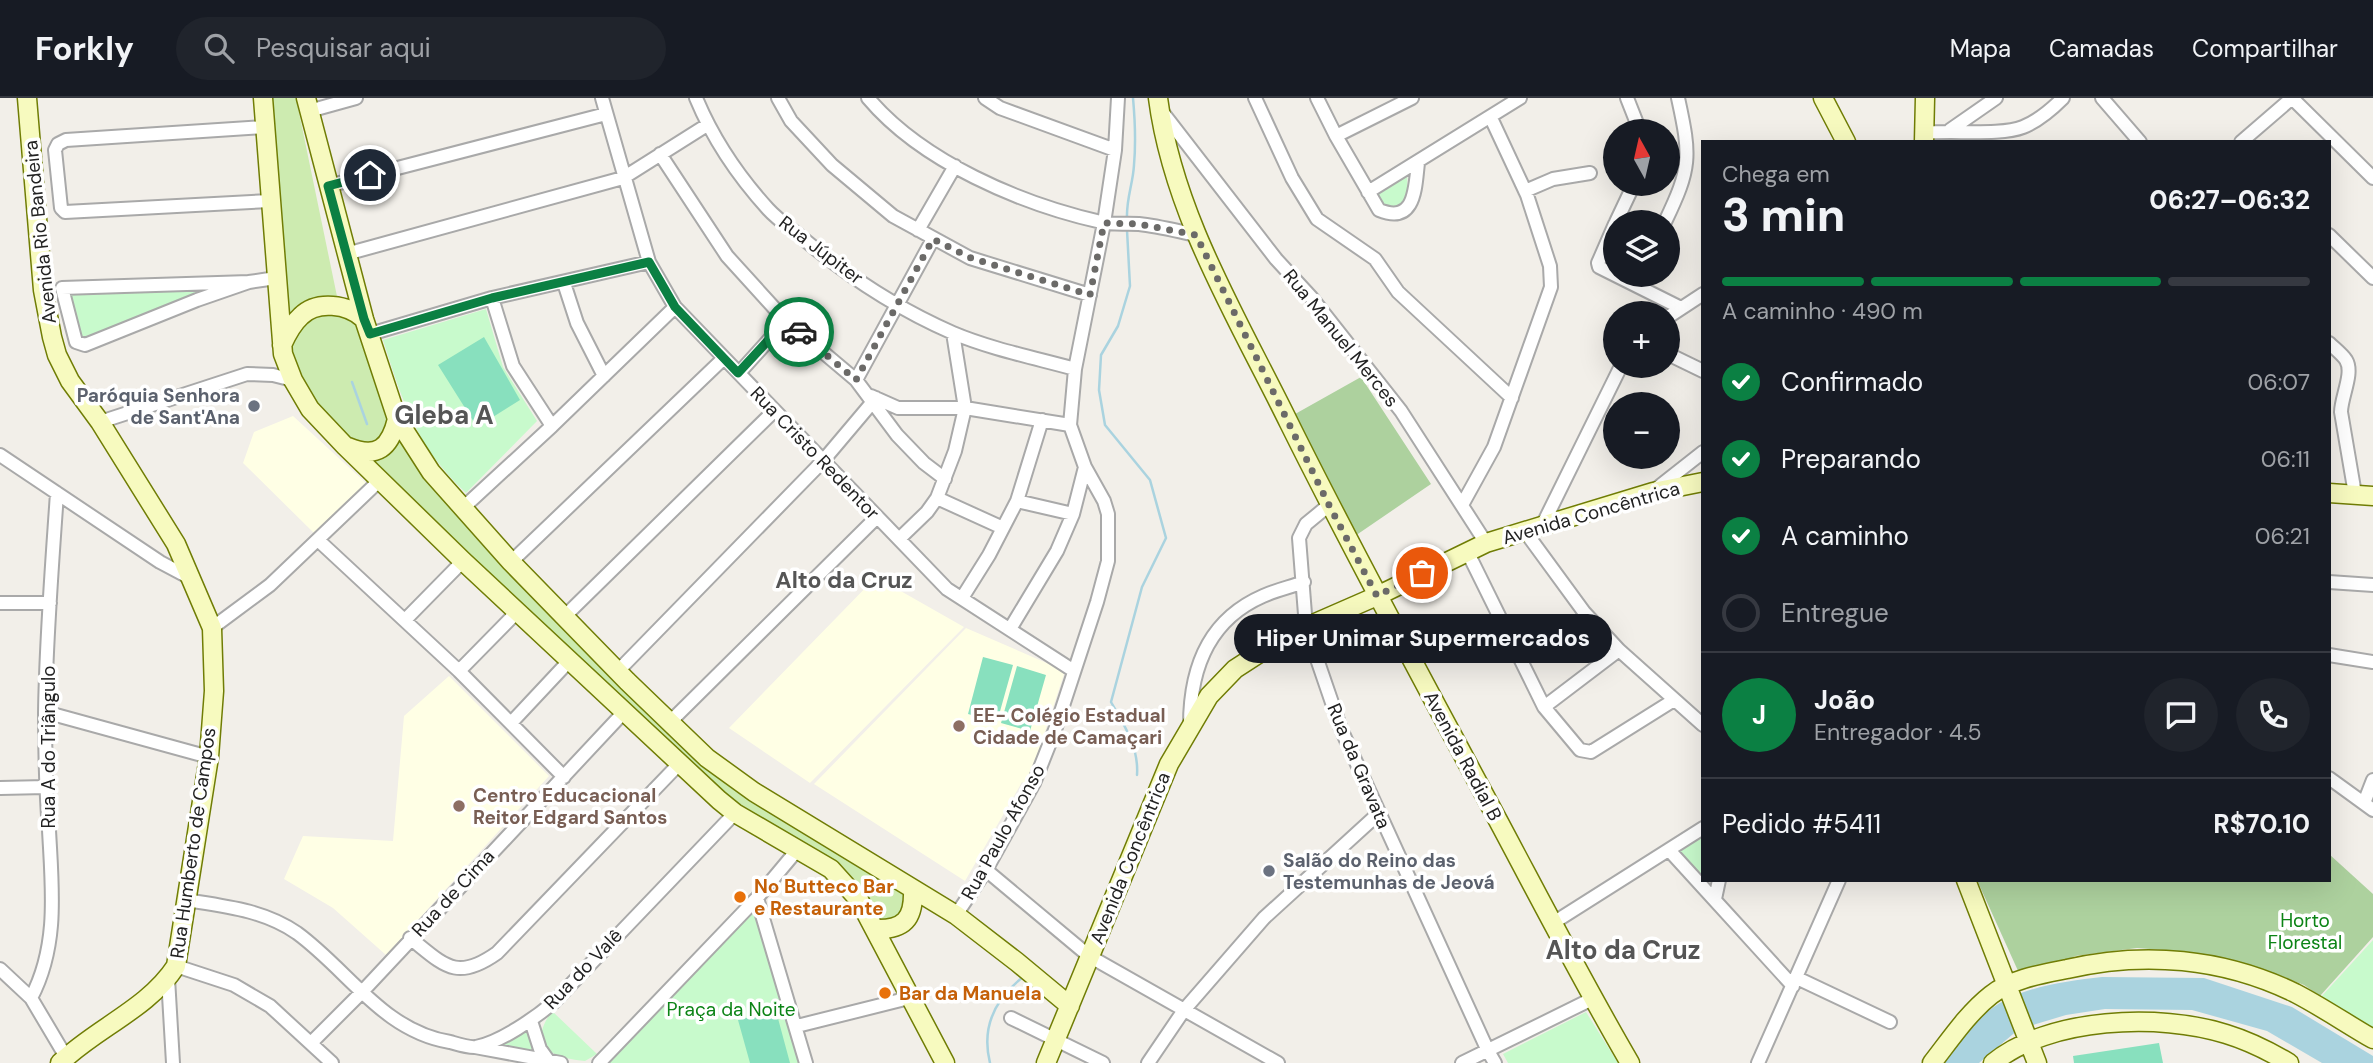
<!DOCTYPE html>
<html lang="pt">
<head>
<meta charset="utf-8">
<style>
  :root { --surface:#171b24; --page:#20242c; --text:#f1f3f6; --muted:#9ea1a6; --line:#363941; --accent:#0b8043 }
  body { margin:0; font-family:"DM Sans",sans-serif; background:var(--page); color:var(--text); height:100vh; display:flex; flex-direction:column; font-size:26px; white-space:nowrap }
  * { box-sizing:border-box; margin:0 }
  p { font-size:23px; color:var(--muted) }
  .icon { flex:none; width:38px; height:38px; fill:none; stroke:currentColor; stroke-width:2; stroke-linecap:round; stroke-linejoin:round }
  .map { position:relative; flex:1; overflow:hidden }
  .drawer { position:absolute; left:1701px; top:42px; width:630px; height:742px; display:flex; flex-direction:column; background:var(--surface); border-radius:0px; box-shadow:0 7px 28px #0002 }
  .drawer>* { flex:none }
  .needle { width:46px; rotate:352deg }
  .tools { position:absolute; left:1603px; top:21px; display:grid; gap:14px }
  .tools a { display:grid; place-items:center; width:77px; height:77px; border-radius:50%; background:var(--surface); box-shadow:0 7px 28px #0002; font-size:35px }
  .pin { position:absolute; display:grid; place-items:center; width:60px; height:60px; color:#fff; margin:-30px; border:4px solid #fff; border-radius:50%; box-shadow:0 2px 7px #0007 }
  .courier { position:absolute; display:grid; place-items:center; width:70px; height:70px; margin:-35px; border:5px solid #0b8043; border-radius:50%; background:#fff; color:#222; box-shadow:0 2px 9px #0007 }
  .bubble { position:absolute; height:49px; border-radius:24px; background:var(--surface); box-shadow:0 7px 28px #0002; font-size:23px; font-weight:800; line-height:49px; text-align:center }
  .headline em { font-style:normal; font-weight:800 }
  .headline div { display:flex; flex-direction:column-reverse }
  .headline { display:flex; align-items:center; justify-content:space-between; height:119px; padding:0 21px }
  h1 { font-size:46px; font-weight:800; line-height:52px }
  .bar { display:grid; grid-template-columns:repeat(4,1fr); gap:10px 7px; align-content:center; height:84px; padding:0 21px }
  .bar i { height:9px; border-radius:5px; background:var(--line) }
  .bar .on { background:var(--accent) }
  .bar p { grid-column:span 4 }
  .line { display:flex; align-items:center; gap:18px; padding:0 21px; border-top:2px solid var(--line) }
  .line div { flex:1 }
  .round { display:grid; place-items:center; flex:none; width:74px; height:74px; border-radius:37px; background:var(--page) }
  ol { padding:0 21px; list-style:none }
  li { display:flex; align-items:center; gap:21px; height:77px }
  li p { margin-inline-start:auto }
  li .icon { padding:7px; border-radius:50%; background:var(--accent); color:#fff; stroke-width:4 }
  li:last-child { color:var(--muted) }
  li i { width:38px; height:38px; border:4px solid var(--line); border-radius:50% }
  header { display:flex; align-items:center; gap:42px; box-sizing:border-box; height:98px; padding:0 35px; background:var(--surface); border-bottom:2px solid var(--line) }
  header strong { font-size:33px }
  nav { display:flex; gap:38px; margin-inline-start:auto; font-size:24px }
  .search { width:490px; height:63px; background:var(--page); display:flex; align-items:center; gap:18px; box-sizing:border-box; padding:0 24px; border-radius:38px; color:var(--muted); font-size:26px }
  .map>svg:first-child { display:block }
  .education { fill:#ffffe5 }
  .grass { fill:#cdebb0 }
  .forest { fill:#add19e }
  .park { fill:#c8facc }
  .pitch { fill:#88e0be }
  .water { fill:#aad3df }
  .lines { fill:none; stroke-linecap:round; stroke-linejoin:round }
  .stream { stroke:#aad3df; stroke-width:2.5 }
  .street-casing { stroke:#a9a9a9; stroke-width:16 }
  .secondary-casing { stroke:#707d05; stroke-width:21 }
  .street { stroke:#fff; stroke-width:12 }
  .secondary { stroke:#f7fabf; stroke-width:18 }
  .done { stroke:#6b6a68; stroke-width:7; stroke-dasharray:0 12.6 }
  .route { stroke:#0b8043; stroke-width:9 }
  .worship-dot { fill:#6b7280; stroke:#fff; stroke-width:2.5 }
  .education-dot { fill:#8d6e63; stroke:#fff; stroke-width:2.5 }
  .food-dot { fill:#e8710a; stroke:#fff; stroke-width:2.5 }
  .labels { text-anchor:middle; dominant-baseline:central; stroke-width:7; stroke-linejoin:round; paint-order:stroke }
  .street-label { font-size:19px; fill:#222; stroke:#fff }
  .worship-label { font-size:19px; font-weight:bold; fill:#5b616d; stroke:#fff; text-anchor:end }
  .education-label { font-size:19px; font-weight:bold; fill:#785e54; stroke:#fff; text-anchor:start }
  .food-label { font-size:19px; font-weight:bold; fill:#c56008; stroke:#fff; text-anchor:start }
  .park-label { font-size:19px; fill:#0c8416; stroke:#fff }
  .quarter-label { font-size:23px; font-weight:bold; fill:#555; stroke:#fff }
  .district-label { font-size:26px; font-weight:bold; fill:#555; stroke:#fff }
</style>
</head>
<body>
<header>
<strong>Forkly</strong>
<div class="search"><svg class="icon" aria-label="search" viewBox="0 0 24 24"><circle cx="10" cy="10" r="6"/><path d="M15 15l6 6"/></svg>Pesquisar aqui</div>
<nav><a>Mapa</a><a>Camadas</a><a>Compartilhar</a></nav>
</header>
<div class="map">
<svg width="2373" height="965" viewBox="0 0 2373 965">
  <rect width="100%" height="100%" fill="#f2efe9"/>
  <path class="education" d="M293,318L367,386L316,437L243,365L254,334Z
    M876,479L964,529L810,685L729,630Z
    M966,530L1065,573L1027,688L1022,684L965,783L814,686Z
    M449,578L549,678L386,857L333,810L284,781L303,738L393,743L404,618Z"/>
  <path class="grass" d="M264,0H296L339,208H324L286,238Z
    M336,215L359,225L390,323L379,341L359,346C316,323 246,223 336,215Z
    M397,321L431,374L639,600L906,794L902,818L876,825L859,802L679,666L365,355L379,353Z"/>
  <path class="forest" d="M1361,279L1431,386L1352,440L1288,320Z
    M2329,756L2373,796V839L2320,898L2304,887L2260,870L2188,854L2137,850L2075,858L2060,866L2019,875L1977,782H2329Z"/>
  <path class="park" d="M1407,72L1408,104L1390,114L1369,95Z
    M214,193L83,241L69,195Z
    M486,211L503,269L537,323L466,395C416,348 403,305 383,242Z
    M1703,737V780L1678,753Z
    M755,807L803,965H604Z
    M2373,842V937L2320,900Z
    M552,913L597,956L585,963C552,960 526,949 552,913Z
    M1586,914L1618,965H1508L1503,956Z
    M532,929L539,957L485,947Z"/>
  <path class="pitch" d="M484,239L520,302L477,329L438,267Z
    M983,559L1013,567L997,624L968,616Z
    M1017,568L1046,577L1030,633L1001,625Z
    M776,913L790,965H750L738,922Z
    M2159,945L2163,965H2074L2073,958Z"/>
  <path class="water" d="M2102,879L2204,880L2292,909L2373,958V965H2322L2267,933L2192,912L2105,911L2066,917L2019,931L1979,965H1943C1955,950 1967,932 1981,919C2014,889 2060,884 2102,879Z"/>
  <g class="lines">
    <path class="stream" d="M1127,121C1126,101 1133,86 1134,67C1136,44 1135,22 1133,0
      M1127,132L1130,188L1118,228L1101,257L1099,292L1105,327L1150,382L1166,440L1142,489L1111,604C1124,627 1139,649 1137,677
      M352,284L367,326
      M990,965C981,929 995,901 1023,879"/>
    <defs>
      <path id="street" d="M602,0L649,164L675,209L947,491L1074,573
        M696,0C713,41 738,78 768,111C777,121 790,130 800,138C846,177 898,211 953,235C991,251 1035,260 1075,271
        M778,0L791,23L832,67L893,118L970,160L1090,197
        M868,0C922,64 1021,106 1101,124C1113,127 1126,125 1139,126C1158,128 1177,133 1197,137
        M985,0L1000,10L1115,52
        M1255,0L1292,80L1317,121L1375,161L1398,194L1512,300
        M1317,0L1336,38L1379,112C1416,127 1415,89 1418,65
        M1627,0L1640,33
        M2102,0L2140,44
        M2292,0L2373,80
        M309,13L356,0
        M1163,15L1276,161L1311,199L1401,313L1486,445
        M265,29L66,42L58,46L55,52L61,110L65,114L270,103
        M1950,32L1996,0
        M1924,35C1951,32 2001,38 2023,29C2038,23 2052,11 2063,0
        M1336,38L1412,0
        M2241,44L2292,0
        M660,56L727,158L786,223L856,282L897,337L924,365L945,381
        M328,88L606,16
        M1525,93L1553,81L1590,75
        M1368,94L1520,0
        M1616,124L1634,86
        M1665,124C1691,70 1691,59 1678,0
        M1615,126L1598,165L1599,169L1681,210
        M918,132L955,68
        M2329,137L2373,180
        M346,156L623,80L707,27
        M249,184L62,190L76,244L85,247L197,202L249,184L276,180
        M564,185L577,225L604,278
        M492,200L513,268L552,328
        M1668,219L1703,196
        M370,236L492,200L649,164
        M2329,245C2334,250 2342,256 2346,262C2354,275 2341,299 2341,314L2355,396
        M1668,256L1703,273
        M739,275L786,223
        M856,282L933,141
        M871,298L898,310H965L1070,327
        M100,324L247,276L273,277L293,282
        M0,357L160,464L192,481
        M1656,391L1703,354
        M937,400L1003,430
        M1017,403L1073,416
        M1329,407L1306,426L1299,440L1306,529L1341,631L1488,953L1495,965
        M1462,407L1494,349L1551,189L1550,168L1527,97L1491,20
        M463,410L552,328L675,209
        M1543,426L1621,268
        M1524,432L1584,514L1619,552L1703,627
        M899,441L927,414L937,400L955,353L965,310L953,235
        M318,442L459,573L564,679
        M1467,453L1544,609L1580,652L1591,654L1674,602
        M511,464L724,260
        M2329,484L2373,487
        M962,500L989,457L1017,403L1042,322
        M0,505H50
        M564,519L774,313
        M405,522L463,463
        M212,530L270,487L379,383
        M1010,531L1057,453L1073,416L1085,369
        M2329,557L2373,564
        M459,573L518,513
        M618,573L822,364L876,300
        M1544,609L1619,552
        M45,614L209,659
        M511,625L570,562
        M669,625L877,419
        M1190,627C1190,571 1208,522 1263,498C1276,492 1291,489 1304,484
        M2329,680L2373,712
        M0,690L46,689
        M2364,705L2373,682
        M1669,752L1793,888
        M986,772L1089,858L1278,965
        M757,800L806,965
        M1715,801L1719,782
        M186,802C224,808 264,812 297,835C349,873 383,933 450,944C457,946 469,950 476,949C501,944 535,920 554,904L735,715
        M956,817L986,772L1034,685L1055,632L1097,504L1108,463V416L1104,403L1085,369L1070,327L1075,271L1104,125L1115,52L1118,0
        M1553,825L1703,730
        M410,840C444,867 456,884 497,855L679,666
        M176,868L234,887L270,908L332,965
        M0,871L31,900L66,959
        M168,880L173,965
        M1797,880L1890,924
        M31,900C59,847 52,790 49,732C46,693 45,654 45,615C46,542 52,468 57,395
        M1011,920L1103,965
        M531,923L540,951L550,965
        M797,928L909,900
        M311,945L361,895L624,614
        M475,949L561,965
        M599,965L757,800L798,751
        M1148,965L1184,912L1264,820L1378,716
        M1462,965L1594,900
        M1758,965L1839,782"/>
      <path id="secondary" d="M27,0L43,192L52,239L57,257L70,283L100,324L176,446L212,530L214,593L209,659L176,868C148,911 96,930 60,965
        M263,0L283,256L293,282L310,311L345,348L463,463L719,702L735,715L831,771L859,802L945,965
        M306,0L364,221L397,321L431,374L511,464L627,583L707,660L754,694L956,817L1017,864L1070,908
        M1158,0C1173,116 1238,221 1289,325C1354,456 1424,584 1493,713C1538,797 1582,883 1630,965
        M1823,0L1846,44
        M1924,44L1925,0
        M282,247C287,236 292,226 301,218C317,202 348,206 364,221
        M348,349C377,361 390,350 397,321
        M2329,395L2373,398
        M1966,782L2037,965
        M875,831C904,832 914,821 913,792
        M1046,965L1169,666L1209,598L1235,571L1269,549L1306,529L1377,498L1486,445L1653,394L1703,384
        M1932,965C1950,942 1968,915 1991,897C2011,881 2042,876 2067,871C2144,853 2223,860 2295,895C2322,909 2347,926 2373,941
        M1993,965C2049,919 2160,915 2226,936C2249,943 2269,953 2289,965"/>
    </defs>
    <use href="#street" class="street-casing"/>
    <use href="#secondary" class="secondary-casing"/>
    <use href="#street" class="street"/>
    <use href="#secondary" class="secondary"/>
  </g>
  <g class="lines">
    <path class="done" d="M799,234L856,282L933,141L971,160L1090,197L1104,125L1139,126L1196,137L1329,407L1377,498L1422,475"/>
    <path class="route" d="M370,77L328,88L364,221L370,236L492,200L649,164L675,209L738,275L786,223L799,234"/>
  </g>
  <g class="worship-dot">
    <circle cx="254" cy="308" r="7"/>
    <circle cx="1269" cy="773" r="7"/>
  </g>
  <g class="education-dot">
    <circle cx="959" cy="628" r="7"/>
    <circle cx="459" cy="708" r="7"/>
  </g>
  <g class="food-dot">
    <circle cx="740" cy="799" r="7"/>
    <circle cx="885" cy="895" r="7"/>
  </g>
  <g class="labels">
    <g class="street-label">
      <text transform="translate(40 134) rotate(-96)">Avenida Rio Bandeira</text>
      <text transform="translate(821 152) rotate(37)">Rua Júpiter</text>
      <text transform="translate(1341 240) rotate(51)">Rua Manuel Merces</text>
      <text transform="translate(815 355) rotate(46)">Rua Cristo Redentor</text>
      <text transform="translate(1591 415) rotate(-16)">Avenida Concêntrica</text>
      <text transform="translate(48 649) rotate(-90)">Rua A do Triângulo</text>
      <text transform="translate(1463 658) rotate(62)">Avenida Radial B</text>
      <text transform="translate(1359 668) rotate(67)">Rua da Gravata</text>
      <text transform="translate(1003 734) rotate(-61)">Rua Paulo Afonso</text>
      <text transform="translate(193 745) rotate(-82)">Rua Humberto de Campos</text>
      <text transform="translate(1130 760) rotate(-68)">Avenida Concêntrica</text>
      <text transform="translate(453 795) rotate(-47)">Rua de Cima</text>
      <text transform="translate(583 871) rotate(-46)">Rua do Valê</text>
    </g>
    <g class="worship-label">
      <text x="240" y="297">Paróquia Senhora<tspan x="240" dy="22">de Sant'Ana</tspan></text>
      <text x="1283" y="762" text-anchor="start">Salão do Reino das<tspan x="1283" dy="22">Testemunhas de Jeová</tspan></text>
    </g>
    <g class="education-label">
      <text x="973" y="617">EE- Colégio Estadual<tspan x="973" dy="22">Cidade de Camaçari</tspan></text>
      <text x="473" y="697">Centro Educacional<tspan x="473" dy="22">Reitor Edgard Santos</tspan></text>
    </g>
    <g class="food-label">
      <text x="754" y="788">No Butteco Bar<tspan x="754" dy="22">e Restaurante</tspan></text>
      <text x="899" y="895">Bar da Manuela</text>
    </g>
    <g class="park-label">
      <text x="2305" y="822">Horto<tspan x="2305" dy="22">Florestal</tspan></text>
      <text x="731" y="911">Praça da Noite</text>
    </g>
    <g class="quarter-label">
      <text x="844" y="482">Alto da Cruz</text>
    </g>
    <g class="district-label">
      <text x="444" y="317">Gleba A</text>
      <text x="1623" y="852">Alto da Cruz</text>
    </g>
  </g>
</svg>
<div class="tools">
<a><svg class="needle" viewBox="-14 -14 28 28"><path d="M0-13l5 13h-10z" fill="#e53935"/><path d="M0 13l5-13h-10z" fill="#9ea1a6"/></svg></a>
<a><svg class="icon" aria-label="layers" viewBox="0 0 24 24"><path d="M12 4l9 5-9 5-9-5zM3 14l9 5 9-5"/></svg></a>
<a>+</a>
<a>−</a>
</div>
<div class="pin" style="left:1422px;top:475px;background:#ea580c"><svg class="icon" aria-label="bag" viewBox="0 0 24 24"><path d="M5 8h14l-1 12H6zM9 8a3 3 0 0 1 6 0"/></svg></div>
<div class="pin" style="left:370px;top:77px;background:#1f2937"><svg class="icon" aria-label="home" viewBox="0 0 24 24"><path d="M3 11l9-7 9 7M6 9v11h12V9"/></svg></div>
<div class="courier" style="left:799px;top:234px"><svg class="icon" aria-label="car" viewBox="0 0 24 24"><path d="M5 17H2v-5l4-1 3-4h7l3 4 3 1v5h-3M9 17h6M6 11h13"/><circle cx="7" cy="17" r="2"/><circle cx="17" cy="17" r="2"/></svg></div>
<div class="bubble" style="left:1234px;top:516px;width:378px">Hiper Unimar Supermercados</div>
<section class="drawer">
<div class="headline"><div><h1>3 min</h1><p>Chega em</p></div><em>06:27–06:32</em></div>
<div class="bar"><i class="on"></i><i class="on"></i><i class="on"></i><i></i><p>A caminho · 490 m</p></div>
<ol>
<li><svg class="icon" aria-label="check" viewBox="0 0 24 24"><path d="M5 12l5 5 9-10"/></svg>Confirmado<p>06:07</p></li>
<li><svg class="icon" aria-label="check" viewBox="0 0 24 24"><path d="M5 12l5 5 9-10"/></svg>Preparando<p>06:11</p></li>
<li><svg class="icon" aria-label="check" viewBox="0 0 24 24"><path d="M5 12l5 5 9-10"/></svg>A caminho<p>06:21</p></li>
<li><i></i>Entregue</li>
</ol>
<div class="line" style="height:126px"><b class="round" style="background:var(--accent);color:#fff">J</b><div><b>João</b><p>Entregador · 4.5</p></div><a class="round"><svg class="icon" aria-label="chat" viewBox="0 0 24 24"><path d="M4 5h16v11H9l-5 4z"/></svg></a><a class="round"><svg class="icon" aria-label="phone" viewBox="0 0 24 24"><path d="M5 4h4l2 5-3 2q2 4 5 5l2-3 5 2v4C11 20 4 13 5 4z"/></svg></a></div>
<div class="line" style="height:91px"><div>Pedido #5411</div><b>R$70.10</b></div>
</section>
</div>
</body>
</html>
